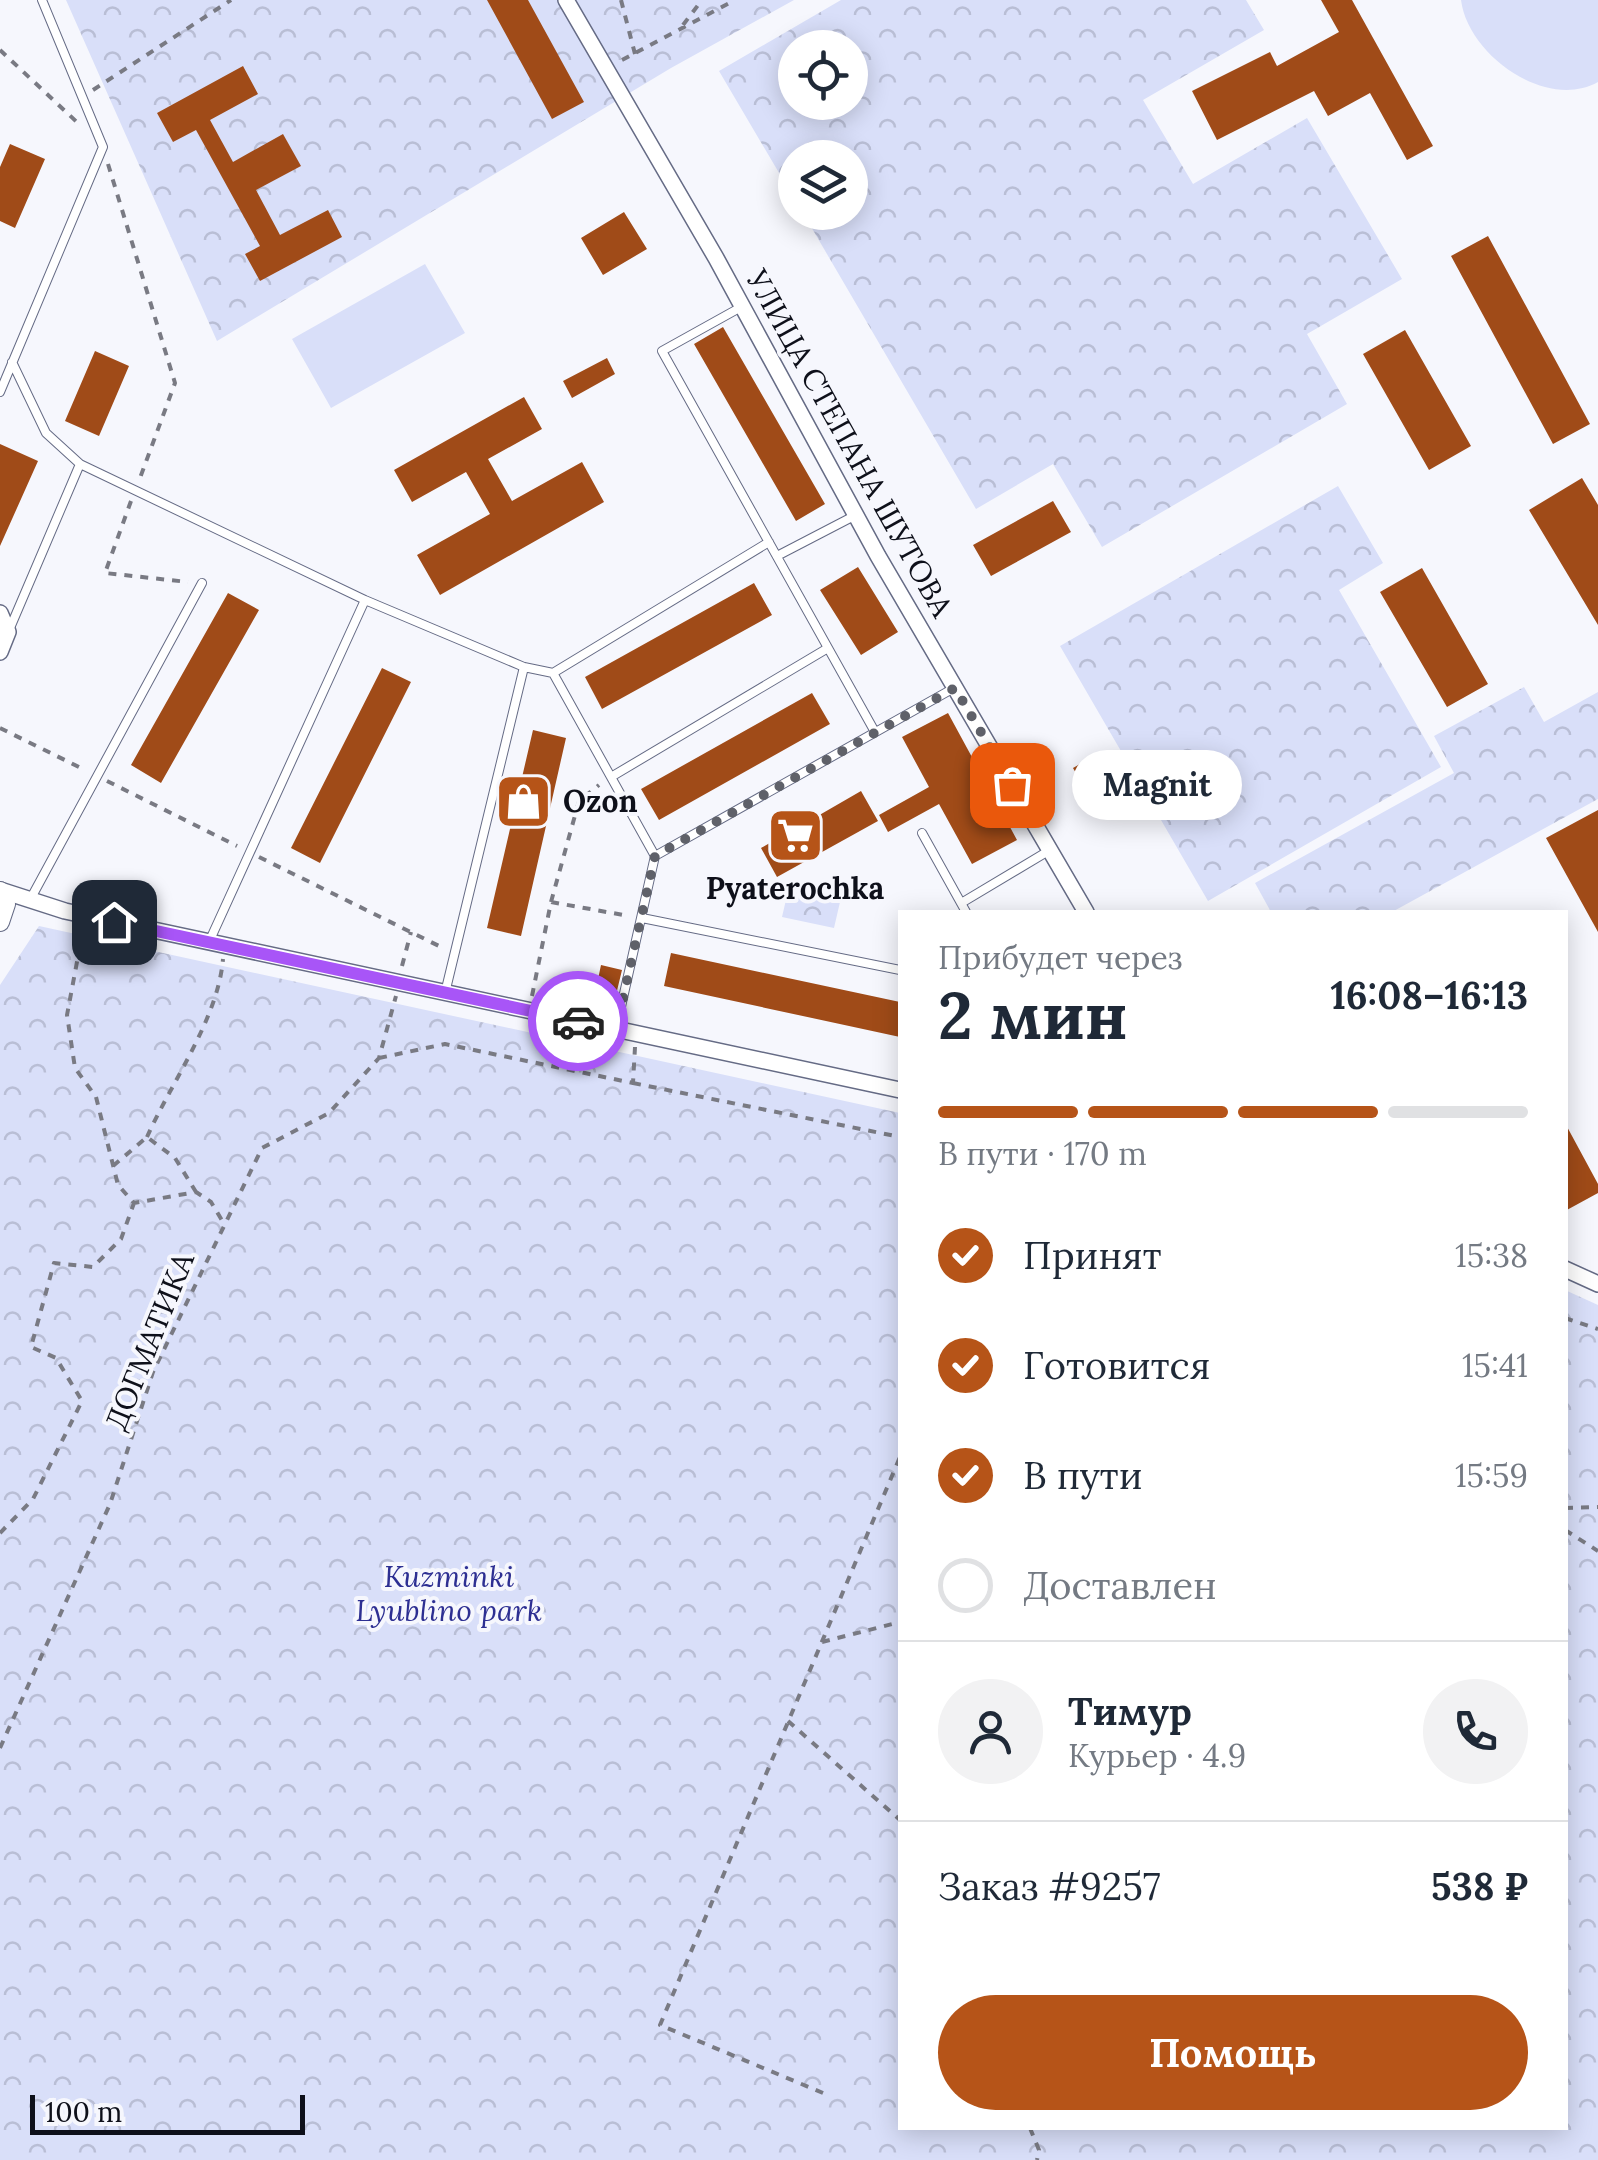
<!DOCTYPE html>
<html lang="ru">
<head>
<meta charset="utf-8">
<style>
  :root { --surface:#fff; --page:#f2f2f3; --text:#1f2937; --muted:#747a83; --line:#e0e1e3; --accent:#b65418 }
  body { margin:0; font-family:Lora,serif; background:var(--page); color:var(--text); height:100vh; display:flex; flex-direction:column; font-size:38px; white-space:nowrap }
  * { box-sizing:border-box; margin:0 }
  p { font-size:32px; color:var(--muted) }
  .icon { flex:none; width:55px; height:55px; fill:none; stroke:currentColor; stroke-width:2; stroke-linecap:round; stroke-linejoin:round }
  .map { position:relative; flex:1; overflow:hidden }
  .details { position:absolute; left:898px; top:910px; width:670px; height:1220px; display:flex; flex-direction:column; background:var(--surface); border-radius:0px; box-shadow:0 5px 25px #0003 }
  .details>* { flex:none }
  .tools { position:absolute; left:778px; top:30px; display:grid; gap:20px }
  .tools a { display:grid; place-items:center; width:90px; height:90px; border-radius:50%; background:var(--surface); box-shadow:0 5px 25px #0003; font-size:50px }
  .scale { position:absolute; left:30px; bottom:25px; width:275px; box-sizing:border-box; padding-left:10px; border:5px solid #0e101a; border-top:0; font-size:28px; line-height:35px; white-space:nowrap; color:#0e101a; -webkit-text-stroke:8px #f6f7fd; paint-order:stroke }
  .pin { position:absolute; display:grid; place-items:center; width:85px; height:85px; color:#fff; margin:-42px; border-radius:20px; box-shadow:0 5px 15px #0006 }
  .courier { position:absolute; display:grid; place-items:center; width:100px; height:100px; margin:-50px; border:8px solid #a855f7; border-radius:50%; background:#fff; color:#222; box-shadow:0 2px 12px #0007 }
  .bubble { position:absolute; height:70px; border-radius:35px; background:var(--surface); box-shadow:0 5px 25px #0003; font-size:32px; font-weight:800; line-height:70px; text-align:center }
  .head em { font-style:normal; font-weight:800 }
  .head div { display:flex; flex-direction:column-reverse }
  .head { display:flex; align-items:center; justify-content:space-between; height:170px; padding:0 40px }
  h1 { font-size:65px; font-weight:800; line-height:75px }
  .bar { display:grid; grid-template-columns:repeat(4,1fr); gap:15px 10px; align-content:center; height:120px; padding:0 40px }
  .bar i { height:12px; border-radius:8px; background:var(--line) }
  .bar .current { background:var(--accent) }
  .bar p { grid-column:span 4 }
  .line { display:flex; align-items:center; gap:25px; padding:0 40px; border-top:2px solid var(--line) }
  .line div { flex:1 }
  .round { display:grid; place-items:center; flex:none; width:105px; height:105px; border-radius:52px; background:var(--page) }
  ol { padding:0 40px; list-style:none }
  li { display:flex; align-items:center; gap:30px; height:110px }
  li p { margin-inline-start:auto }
  li .icon { padding:10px; border-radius:50%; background:var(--accent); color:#fff; stroke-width:4 }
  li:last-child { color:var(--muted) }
  li i { width:55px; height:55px; border:5px solid var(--line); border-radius:50% }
  .button { display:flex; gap:20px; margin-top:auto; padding:20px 40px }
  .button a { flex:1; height:115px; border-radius:60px; background:var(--accent); color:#fff; font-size:40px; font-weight:800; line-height:115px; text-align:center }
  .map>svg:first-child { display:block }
  .forest { fill:url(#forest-crowns); fill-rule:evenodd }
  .pitch { fill:#d9dff9 }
  .building { fill:#a04b18 }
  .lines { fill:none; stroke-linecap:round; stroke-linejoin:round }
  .service-casing { stroke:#656b85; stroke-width:10 }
  .minor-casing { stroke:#656b85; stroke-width:18 }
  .tertiary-casing { stroke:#656b85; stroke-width:20 }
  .path { stroke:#797a83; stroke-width:4; stroke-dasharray:8 8; stroke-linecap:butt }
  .service { stroke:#fff; stroke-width:8 }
  .minor { stroke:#fff; stroke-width:15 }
  .tertiary { stroke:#fff; stroke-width:18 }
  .done { stroke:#5f6169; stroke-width:10; stroke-dasharray:0 18 }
  .route { stroke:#a855f7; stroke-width:12 }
  .labels { text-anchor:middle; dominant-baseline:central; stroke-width:8; stroke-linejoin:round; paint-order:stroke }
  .street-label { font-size:30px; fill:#0e101a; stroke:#f6f7fd }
  .poi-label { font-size:30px; font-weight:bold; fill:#0e101a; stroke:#f6f7fd; text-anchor:start }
  .park-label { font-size:30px; font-style:italic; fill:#2d2f92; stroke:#f6f7fd }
</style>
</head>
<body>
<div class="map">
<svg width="1598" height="2160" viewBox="0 0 1598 2160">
  <defs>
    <pattern id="forest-crowns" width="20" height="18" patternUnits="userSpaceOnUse" patternTransform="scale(2.5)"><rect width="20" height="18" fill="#d9dff9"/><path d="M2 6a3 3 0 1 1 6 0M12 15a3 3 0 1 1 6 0" fill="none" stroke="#b9bed5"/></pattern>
  </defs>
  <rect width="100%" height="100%" fill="#f6f7fd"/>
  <path class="forest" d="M66,0H794L671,68L217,341Z
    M841,0H1246L1264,30L1143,100L1193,184L1307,118L1402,279L1307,334L1347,404L1102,547L1053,464L976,509L803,213L850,212V158H795V200L719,71ZM795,48H850V102H795Z
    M1338,486L1383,563L1339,590L1441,767L1208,901L1060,646Z
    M1524,687L1544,722L1598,692V799L1392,912H1271L1255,883L1454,773L1434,736Z
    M788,891L840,902L834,928L782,917Z
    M39,926L900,1113V2128H1565V1290L1598,1305V2160H0V985Z"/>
  <path class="pitch" d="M1461,0H1598V82C1546,111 1468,55 1461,0Z
    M425,264L465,333L331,408L292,339Z"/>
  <path class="building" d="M487,0H528L584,102L552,119Z
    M1321,0H1352L1433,146L1407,160L1370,93L1328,116L1314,91L1217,140L1192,91L1270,52L1277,66L1339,32Z
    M243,66L258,94L210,120L233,162L283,134L301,166L256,190L280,235L328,210L342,237L260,281L245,254L260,246L196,130L173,142L157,113Z
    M10,144L45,159L15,228L0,221V167Z
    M624,212L647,249L603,275L581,238Z
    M1488,236L1590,424L1553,444L1451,256Z
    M723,327L825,504L796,521L694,344Z
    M1405,330L1471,446L1429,470L1363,354Z
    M95,351L129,366L99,436L65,421Z
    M607,358L615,374L572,398L563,381Z
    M524,397L542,429L488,459L512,501L582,462L604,502L440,595L417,555L490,514L466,472L412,502L394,470Z
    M0,444L38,461L0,546Z
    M1582,478L1598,505V625L1529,510Z
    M1053,501L1071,532L991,576L973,545Z
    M858,567L898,632L861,655L820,590Z
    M1422,568L1488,684L1447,707L1380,592Z
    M754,583L772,615L602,709L585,677Z
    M228,593L259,610L161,783L131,765Z
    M382,668L411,682L320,863L291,848Z
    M812,693L830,724L659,820L641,789Z
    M948,713L1017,840L972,864L939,804L888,832L879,815L929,787L902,737Z
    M533,730L566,738L521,936L487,928Z
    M1103,751L1117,776L1088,794L1073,768Z
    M861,791L878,821L777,877L761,848L804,823L802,819L814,812L816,817Z
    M1598,810V932L1546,838Z
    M671,953L900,1002V1037L664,986Z
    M601,965L622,970L614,1003L594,998Z
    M1565,1123L1598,1184V1193L1565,1211Z"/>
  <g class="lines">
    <defs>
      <path id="service" d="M743,306L662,351L875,732
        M12,362L46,433L80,464L365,600L524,667L553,673L769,542
        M0,392L103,147L42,0
        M777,556L856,515
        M10,628L80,464
        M553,673L655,856
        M611,777L828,648
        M922,833L966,912
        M31,898L202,583
        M963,902L1050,850
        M642,918L900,970
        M209,942L365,600
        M445,993L524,667
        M616,1029L655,856L954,688"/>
      <path id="minor" d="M566,0L716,258L878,556L1086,912
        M0,613L8,632L0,652
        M0,890L65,911L900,1090
        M1565,1269L1598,1284"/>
      <path id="tertiary" d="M0,891L6,904L0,922"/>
    </defs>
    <use href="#service" class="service-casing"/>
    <use href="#minor" class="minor-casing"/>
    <use href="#tertiary" class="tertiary-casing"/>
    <path class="path" d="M621,0L635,54
      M683,25L702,0
      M0,50L80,125
      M622,60L735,0
      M93,90L231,0
      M108,164L175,383L140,478
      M131,501L105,573L188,582
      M0,728L85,770
      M107,781L237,846
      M259,857L443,948
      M551,902L579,801L599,785
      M83,930L67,1015L75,1068L96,1097L118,1185L134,1203L196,1192L211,1202L223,1222
      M402,966L411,932
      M532,996L551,902L629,916
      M379,1058L445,1044L633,1083L635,1047
      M633,1083L900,1137
      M147,1137C172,1081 218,1019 223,959
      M113,1166L147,1137L175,1158L196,1192
      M1565,1318L1598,1329
      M1565,1508L1598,1507
      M1565,1530L1598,1551
      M0,1533L33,1499L82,1401L56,1358L31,1347L54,1263L93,1267L121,1239L134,1203
      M822,1642L900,1622
      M788,1721L900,1820
      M0,1748L110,1504L153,1372L262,1148L329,1113L379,1058L396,996
      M823,2093L660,2025L900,1457
      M1030,2128L1039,2150L1037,2160"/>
    <use href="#service" class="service"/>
    <use href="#minor" class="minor"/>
    <use href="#tertiary" class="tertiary"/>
  </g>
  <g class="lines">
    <path class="done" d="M578,1021L616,1030L655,856L955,688L1012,785"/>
    <path class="route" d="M114,922L578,1021"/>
  </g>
  <defs>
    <symbol id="shop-square" viewBox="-11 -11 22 22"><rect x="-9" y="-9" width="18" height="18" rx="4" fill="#b65418" stroke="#f6f7fd"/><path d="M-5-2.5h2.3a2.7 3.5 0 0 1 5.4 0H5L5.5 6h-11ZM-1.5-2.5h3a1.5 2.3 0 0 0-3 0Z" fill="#fff"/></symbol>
    <symbol id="supermarket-square" viewBox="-11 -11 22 22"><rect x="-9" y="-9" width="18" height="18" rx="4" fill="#b65418" stroke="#f6f7fd"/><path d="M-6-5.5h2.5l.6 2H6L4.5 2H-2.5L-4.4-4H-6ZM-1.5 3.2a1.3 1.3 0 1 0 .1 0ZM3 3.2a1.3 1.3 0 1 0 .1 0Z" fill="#fff"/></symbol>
  </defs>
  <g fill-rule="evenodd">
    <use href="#shop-square" x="492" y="770" width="63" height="63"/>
    <use href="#supermarket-square" x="764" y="804" width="63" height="63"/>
  </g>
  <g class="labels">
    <g class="street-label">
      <text transform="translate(850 443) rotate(61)">УЛИЦА СТЕПАНА ШУТОВА</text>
      <text transform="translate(149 1341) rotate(-68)">ДОГМАТИКА</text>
    </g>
    <g class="poi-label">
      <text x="563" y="801">Ozon</text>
      <text x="795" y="888" text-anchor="middle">Pyaterochka</text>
    </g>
    <g class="park-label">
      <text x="449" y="1576">Kuzminki<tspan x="449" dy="34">Lyublino park</tspan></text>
    </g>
  </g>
</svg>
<div class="tools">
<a><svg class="icon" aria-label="locate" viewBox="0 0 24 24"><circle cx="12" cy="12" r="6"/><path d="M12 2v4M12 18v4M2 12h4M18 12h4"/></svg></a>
<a><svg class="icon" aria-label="layers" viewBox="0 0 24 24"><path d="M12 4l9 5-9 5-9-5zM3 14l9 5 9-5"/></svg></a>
</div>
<div class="scale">100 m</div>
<div class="pin" style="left:1012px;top:785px;background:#ea580c"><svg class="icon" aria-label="bag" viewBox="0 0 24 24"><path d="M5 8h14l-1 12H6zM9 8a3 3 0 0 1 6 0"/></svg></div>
<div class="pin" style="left:114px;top:922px;background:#1f2937"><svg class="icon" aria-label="home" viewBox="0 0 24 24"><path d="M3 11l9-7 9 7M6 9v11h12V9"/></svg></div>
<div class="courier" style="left:578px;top:1021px"><svg class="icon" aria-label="car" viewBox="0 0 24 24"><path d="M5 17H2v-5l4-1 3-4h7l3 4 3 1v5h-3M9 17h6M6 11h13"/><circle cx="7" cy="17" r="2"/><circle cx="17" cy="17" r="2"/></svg></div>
<div class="bubble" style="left:1072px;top:750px;width:170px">Magnit</div>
<section class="details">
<div class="head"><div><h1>2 мин</h1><p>Прибудет через</p></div><em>16:08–16:13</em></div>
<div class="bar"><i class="current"></i><i class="current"></i><i class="current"></i><i></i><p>В пути · 170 m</p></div>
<ol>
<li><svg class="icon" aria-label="check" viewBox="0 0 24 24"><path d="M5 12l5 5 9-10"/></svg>Принят<p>15:38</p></li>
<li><svg class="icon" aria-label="check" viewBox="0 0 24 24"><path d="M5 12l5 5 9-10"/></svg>Готовится<p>15:41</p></li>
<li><svg class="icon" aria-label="check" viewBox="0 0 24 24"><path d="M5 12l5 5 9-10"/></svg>В пути<p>15:59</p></li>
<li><i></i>Доставлен</li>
</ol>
<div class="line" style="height:180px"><a class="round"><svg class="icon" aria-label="person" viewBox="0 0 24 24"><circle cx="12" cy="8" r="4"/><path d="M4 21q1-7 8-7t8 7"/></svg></a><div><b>Тимур</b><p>Курьер · 4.9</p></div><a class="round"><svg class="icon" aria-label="phone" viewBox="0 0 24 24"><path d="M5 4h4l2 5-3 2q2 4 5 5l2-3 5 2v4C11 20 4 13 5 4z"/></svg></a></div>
<div class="line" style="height:130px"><div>Заказ #9257</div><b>538 ₽</b></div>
<div class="button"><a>Помощь</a></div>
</section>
</div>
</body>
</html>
